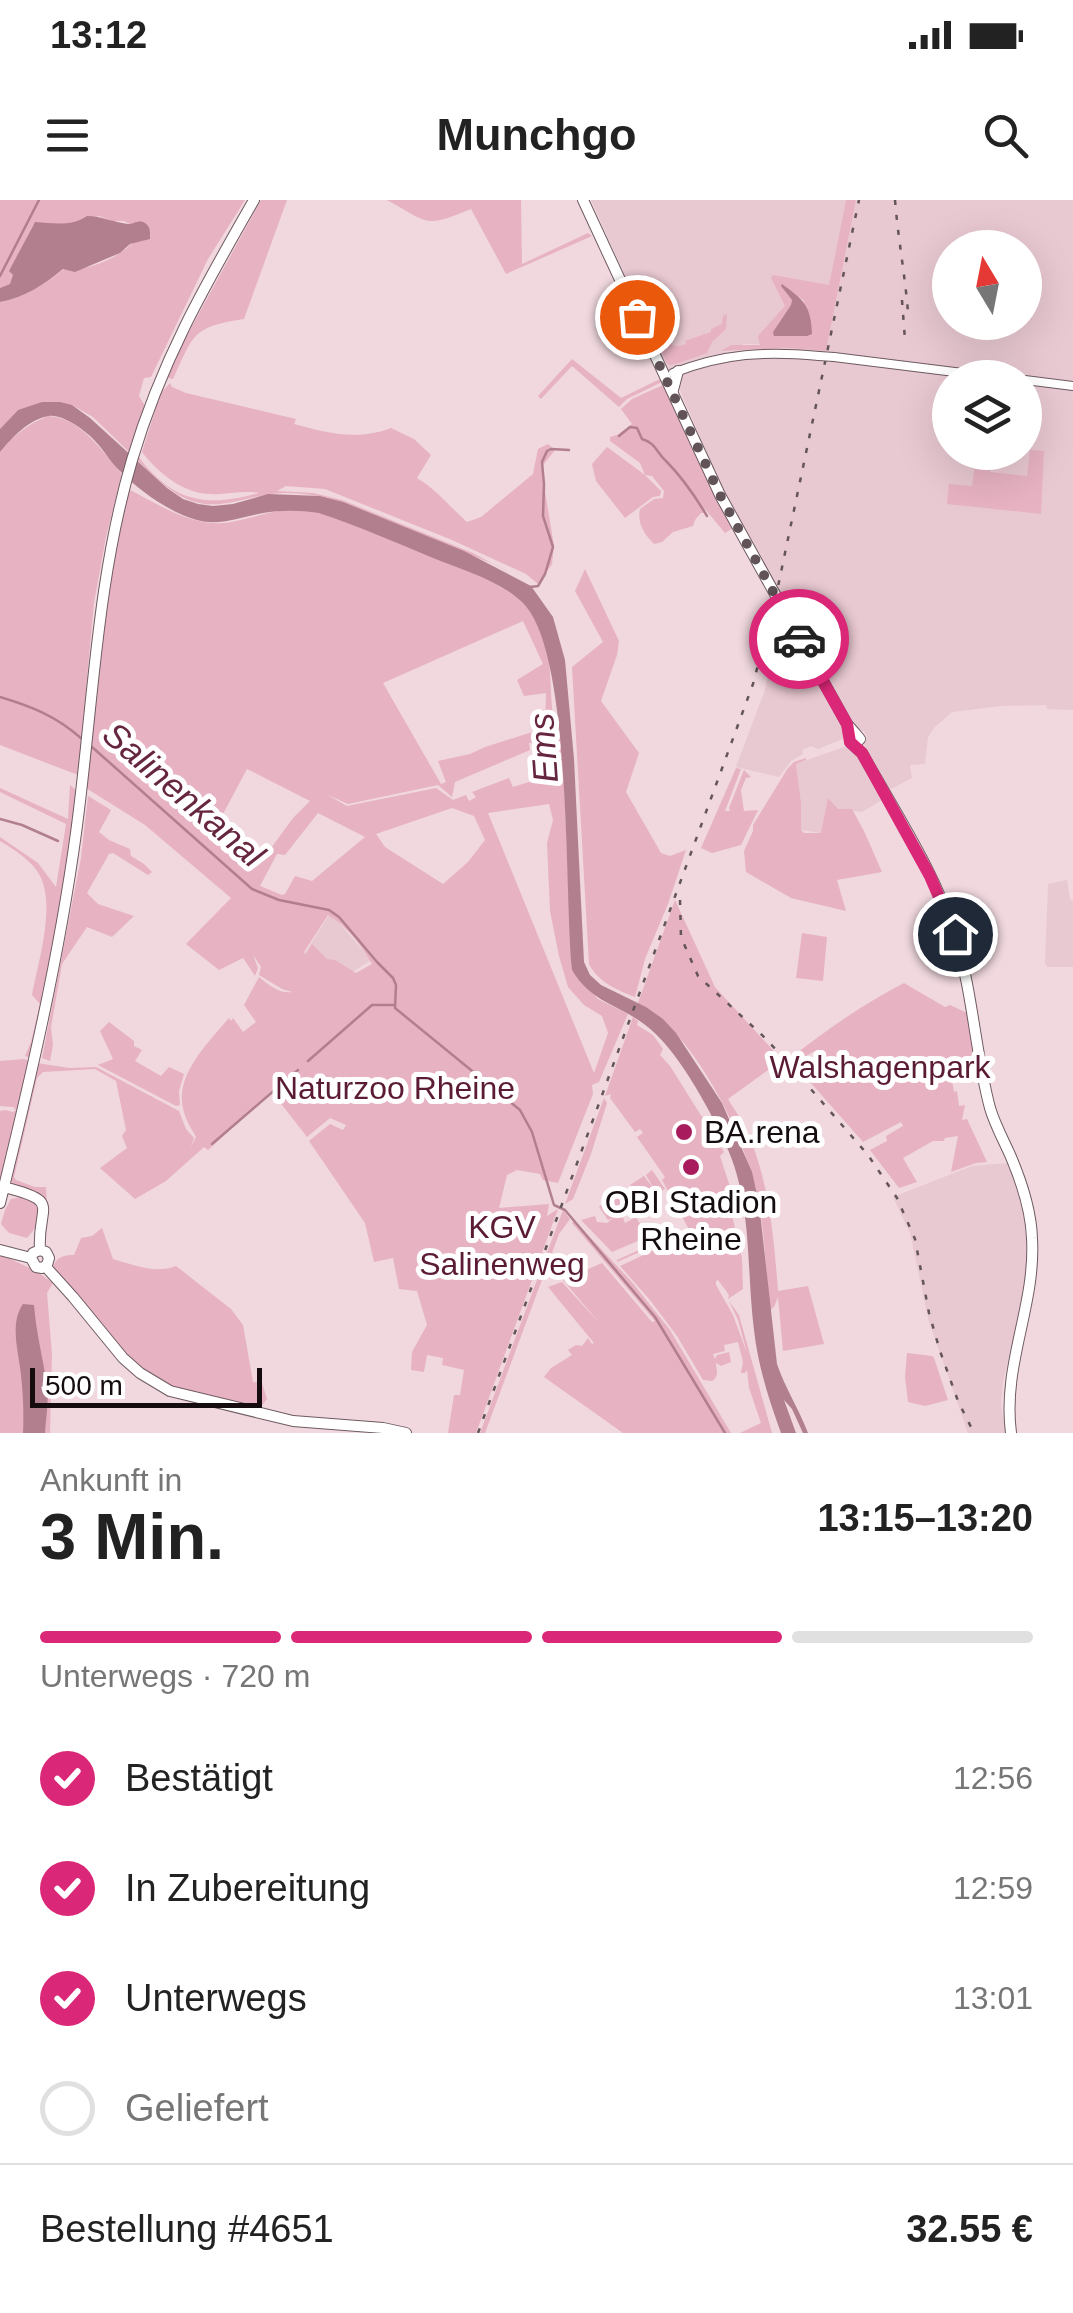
<!DOCTYPE html>
<html lang="de">
<head>
<meta charset="utf-8">
<style>
  :root { --surface:#fff; --page:#f6f6f6; --text:#222; --muted:#767676; --line:#e0e0e0; --accent:#db2777 }
  body { margin:0; font-family:Arial,sans-serif; background:var(--page); color:var(--text); height:100vh; display:flex; flex-direction:column; font-size:38px; white-space:nowrap }
  * { box-sizing:border-box; margin:0 }
  p { font-size:32px; color:var(--muted) }
  .icon { flex:none; width:55px; height:55px; fill:none; stroke:currentColor; stroke-width:2; stroke-linecap:round; stroke-linejoin:round }
  .map { position:relative; height:1233px; overflow:hidden }
  .details { display:flex; flex-direction:column; background:var(--surface); flex:1 }
  .details>* { flex:none }
  .needle { width:65px; rotate:350deg }
  .fabs { position:absolute; left:932px; top:30px; display:grid; gap:20px }
  .fabs a { display:grid; place-items:center; width:110px; height:110px; border-radius:50%; background:var(--surface); box-shadow:0 10px 40px #0002; font-size:50px }
  .scale { position:absolute; left:30px; bottom:25px; width:232px; box-sizing:border-box; padding-left:10px; border:5px solid #140c0e; border-top:0; font-size:28px; line-height:35px; white-space:nowrap; color:#140c0e; -webkit-text-stroke:8px #fff; paint-order:stroke }
  .pin { position:absolute; display:grid; place-items:center; width:85px; height:85px; color:#fff; margin:-42px; border:5px solid #fff; border-radius:50%; box-shadow:0 2px 10px #0007 }
  .courier { position:absolute; display:grid; place-items:center; width:100px; height:100px; margin:-50px; border:8px solid #db2777; border-radius:50%; background:#fff; color:#222; box-shadow:0 2px 12px #0007 }
  .head em { font-style:normal; font-weight:700 }
  .head div { display:flex; flex-direction:column-reverse }
  .head { display:flex; align-items:center; justify-content:space-between; height:170px; padding:0 40px }
  h1 { font-size:65px; font-weight:700; line-height:75px }
  .bar { display:grid; grid-template-columns:repeat(4,1fr); gap:15px 10px; align-content:center; height:120px; padding:0 40px }
  .bar i { height:12px; border-radius:8px; background:var(--line) }
  .bar .selected { background:var(--accent) }
  .bar p { grid-column:span 4 }
  .line { display:flex; align-items:center; gap:25px; padding:0 40px; border-top:2px solid var(--line) }
  .line div { flex:1 }
  ol { padding:0 40px; list-style:none }
  li { display:flex; align-items:center; gap:30px; height:110px }
  li p { margin-inline-start:auto }
  li .icon { padding:10px; border-radius:50%; background:var(--accent); color:#fff; stroke-width:4 }
  li:last-child { color:var(--muted) }
  li i { width:55px; height:55px; border:5px solid var(--line); border-radius:50% }
  .status { display:flex; justify-content:space-between; align-items:center; height:70px; padding:0 50px; background:var(--surface); direction:ltr }
  .status svg { height:28px; fill:currentColor }
  header { display:flex; justify-content:space-between; align-items:center; height:130px; padding:0 40px; background:var(--surface); font-size:45px; font-weight:700 }
  .map>svg:first-child { display:block }
  .built { fill:#e8c8d1; fill-rule:evenodd }
  .green { fill:#e7b2c2; fill-rule:evenodd }
  .water { fill:#b27f8e }
  .lines { fill:none; stroke-linecap:round; stroke-linejoin:round }
  .stream { stroke:#b27f8e; stroke-width:2.5 }
  .minor-casing { stroke:#6e5a60; stroke-width:10 }
  .major-casing { stroke:#6e5a60; stroke-width:12 }
  .minor { stroke:#fff; stroke-width:8 }
  .major { stroke:#fff; stroke-width:10 }
  .rail { stroke:#635559; stroke-width:2.5; stroke-dasharray:5 10; stroke-linecap:butt }
  .minor-bridge-casing { stroke:#6e5a60; stroke-width:10; stroke-linecap:butt }
  .minor-bridge { stroke:#fff; stroke-width:8 }
  .done { stroke:#615357; stroke-width:10; stroke-dasharray:0 18 }
  .route { stroke:#db2777; stroke-width:12 }
  .poi-dot { fill:#a81b5d; stroke:#fff; stroke-width:4 }
  .labels { text-anchor:middle; dominant-baseline:central; stroke-width:10; stroke-linejoin:round; paint-order:stroke }
  .park-label { font-size:32px; fill:#5b1b34; stroke:#fff }
  .poi-label { font-size:32px; fill:#140c0e; stroke:#fff; text-anchor:start }
  .water-label { font-size:35px; font-style:italic; fill:#67263f; stroke:#fff }
</style>
</head>
<body>
<div class="status"><b>13:12</b><svg viewBox="0 0 49 12"><path d="M0 12V9h3v3zM5 12V6h3v6zM10 12V3h3v9zM15 12V0h3v12zM26 1h20v11H26zM47 4h2v5h-2z"/></svg></div>
<header><svg class="icon" aria-label="menu" viewBox="0 0 24 24"><path d="M4 6h16M4 12h16M4 18h16"/></svg>Munchgo<svg class="icon" aria-label="search" viewBox="0 0 24 24"><circle cx="10" cy="10" r="6"/><path d="M15 15l6 6"/></svg></header>
<div class="map">
<svg width="1073" height="1233" viewBox="0 0 1073 1233">
  <rect width="100%" height="100%" fill="#f0d8de"/>
  <path class="built" d="M591,0H846L817,146L744,144L723,152L788,148L826,151L856,0H1073V510L1047,509L1046,505L1001,506L952,512L934,528L928,537L925,564L910,565L912,578L889,590L863,542L867,537L864,531H857L724,292L678,186L671,177ZM950,48H1025V122H950ZM950,178H1025V252H950Z
    M781,412L846,535L845,538L818,549L811,546L802,550L803,554L791,561L779,577L736,567L765,490Z
    M844,547L855,548L882,600L862,612L838,609L821,633L801,630V602L796,564Z
    M1067,680L1070,699L1073,701V767H1047L1045,763L1048,684Z
    M329,715L335,718L371,760L340,780L305,753Z
    M1009,963L1025,1013L1027,1062L1025,1085L1003,1182L1001,1204L1005,1233H968L929,1122L910,1033L893,997L972,966Z"/>
  <path class="green" d="M0,0H245L208,59L151,177L144,178L139,196L145,206L129,252L93,217L72,205L18,210L0,229V102C24,98 45,84 64,69C81,72 109,62 124,50C127,49 128,46 130,45C140,38 142,45 151,35L124,21H112L99,16L65,24L33,25L10,71L13,75L11,84L0,88Z
    M261,0H287L244,119C191,127 194,135 173,179L164,177Z
    M387,0H521L522,64L588,33L592,36L506,74L471,9C425,28 430,24 387,0Z
    M846,0H856L826,151L788,148L721,151L731,145H760L758,136L785,106L771,78L773,75L829,85ZM781,86L804,100L807,136H775L773,132L791,105L792,100Z
    M644,91L667,142C674,147 678,147 686,144L685,141L711,132V129L722,124L723,116L727,114L726,129L712,142L707,153L679,163L669,165L666,162L636,94Z
    M572,159L621,198L660,179L662,182L627,199L619,207L572,166L541,199L538,196Z
    M170,183L172,187L186,193L296,219L294,224C327,233 357,241 391,228L414,239L431,255L417,278C437,290 450,307 467,322L481,317L533,274L538,249L548,244L555,250L543,265L542,273L554,346L552,364L538,384L526,374L452,340L325,289L286,286L277,291L313,293L342,300L473,353L534,386L491,363L329,298C309,294 287,291 266,295C242,298 220,309 195,302C173,296 153,275 137,260L138,256C172,302 206,308 259,293C243,290 226,295 210,294C184,294 157,272 142,252L156,208L155,207L156,202L164,199L157,201L159,195Z
    M663,185L692,249L733,328L725,333L705,309L704,313H701L695,320L693,326L673,332L662,342L654,344C644,334 637,323 640,309L654,299L663,298L664,291L652,276L645,275L640,263L610,241V237L617,235L632,224L621,209L632,199Z
    M48,216C82,218 101,251 122,274L106,337L94,403L78,575L0,545V252C14,235 28,224 48,216Z
    M607,247L645,275L661,291L660,296L653,297L625,318L596,281L592,264Z
    M1030,250L1044,251L1041,314L947,304L949,284L972,286L976,255L991,256L990,272L1027,276Z
    M128,289C160,305 197,331 236,321C260,316 286,306 311,310C358,318 513,378 537,418C553,447 549,484 553,516L556,519L563,558L572,770L598,799L628,814L599,882L592,885L593,894L558,983L543,980L540,974L517,970L507,975L499,1008L549,1004L547,1016L558,1009L476,1233H448L454,1195H460L464,1170L442,1165L443,1158L427,1155L424,1172L411,1170L412,1152L427,1125L417,1091L399,1089L393,1058L374,1062L365,1023L309,941L330,924L343,930L346,925L330,918L307,937L272,892L208,950L204,947L166,981L135,999L100,968L127,948L122,936L126,930L116,881L95,869L43,872L37,878L14,977L16,980L35,987H46L48,1022L46,1011L9,980L37,863L70,868L96,867L179,911L186,929L194,938L191,947L196,937C191,928 185,919 183,908C175,874 209,842 229,818L231,821L233,818L243,832L256,822L244,805L259,777C269,785 279,794 292,792L282,789L259,775L261,767L253,755L258,768L255,776L243,758L219,770L186,744L231,698L145,625L86,588L110,372ZM523,421L543,464L517,480L524,496L546,493L545,528L485,547L470,554L438,561L446,582L441,584L383,483ZM546,532L549,549L541,553L548,576L513,587L509,578L472,592L476,597L469,601L466,595L453,600L436,588L347,606L326,594L348,604L438,585L452,597L455,582L530,550L529,543L538,541V534ZM247,569L310,601L293,618L258,666L215,629ZM549,604L553,620L547,643L550,711L559,756L568,787L584,805L602,816L608,833L594,873L488,613ZM452,608L474,616L485,640L468,662L443,684L385,647L376,634ZM318,613L365,637L312,681L295,676L285,694L282,695L260,686L277,654L285,655ZM328,715C346,725 362,746 372,764L356,773L335,760L327,759L312,744L306,754L304,752Z
    M585,369L619,441L617,455L601,501L639,553L626,592L661,653L670,656L686,650L668,704L645,759L635,797C617,790 598,782 589,764L572,467L603,442L575,391Z
    M806,558V560L796,564L801,602V630L804,633H821L828,598L838,609H852L864,631L882,672L837,680L846,711L791,698L746,672L744,651L753,631V625L788,568L794,562Z
    M736,568L741,569L725,611H730L729,608L744,570L751,577L746,578L741,590L744,611L758,610L741,645L712,653L701,648Z
    M70,585L77,591L62,700L32,858L25,856L31,842L40,804L32,795C38,762 58,700 37,671C28,658 13,649 0,641V637L38,663L56,687L66,624L0,592V588L68,619Z
    M88,596L111,610L99,632L109,640L130,649L131,656L144,664L152,672L148,675L113,653L109,654L87,693L98,704L134,716L112,737L87,727L62,764L51,827L53,845L50,861L42,858L81,658Z
    M675,700L715,787L782,860L728,899C736,912 746,926 751,941C770,989 774,1040 778,1091L808,1086L824,1144L783,1151L778,1097L774,1107L770,1110C766,1074 765,1038 759,1003C748,941 695,832 638,803Z
    M802,733L827,737L823,781L796,778Z
    M904,783L945,807L950,805L967,813L974,855L949,863L954,892L957,891L959,906L965,905L962,920L967,919L987,962L976,963L951,972L958,936L945,938L944,941H933L903,958L917,982L899,988L870,950L887,941L886,936L903,926L901,922L863,942L803,874L820,859L815,851L804,857L802,855L799,857L801,859L794,864L792,857C826,830 865,803 904,783Z
    M633,817L638,821L637,825L653,835L663,849L660,855L670,866L724,952L720,956L733,996L732,1015L742,1058L743,1089L728,1099L729,1095L718,1080L716,1081V1085L733,1115L747,1153L738,1120L729,1101L739,1115L772,1233H740L761,1223L749,1188L747,1170L745,1173H741L743,1162L738,1142L724,1145L725,1151L713,1154L715,1159L717,1155L729,1152L731,1162L721,1166L716,1163C716,1170 720,1176 712,1181L703,1180L677,1136L650,1100L620,1066L691,1033L662,980L665,977L637,937L643,933L640,929L635,932L610,898L611,894L605,896Z
    M109,822L134,841V846L142,850L135,861L161,876L169,867L184,874L179,891L180,905L176,906L98,865L113,859L100,831Z
    M24,859L30,861L0,994V911L5,910L13,912L16,910L13,907L0,906V861Z
    M604,898L607,903L591,954L573,999L565,1004Z
    M652,970L665,989L642,1000L622,1015L625,1023L636,1017L647,1036L661,1029L666,1038L687,1029V1031L617,1062V1060L650,1045L647,1037L612,1052L581,1020L595,1016L597,1022L607,1023L613,1018L608,1020L599,1007L620,991L631,1005L639,999L630,985L644,976L654,989L646,975Z
    M21,997L31,1000L40,1011L37,1026L27,1038L9,1033L1,1024L5,1010L11,999Z
    M563,1010L570,1019L559,1034L485,1233H480Z
    M574,1020L631,1081L670,1130L731,1233H623L544,1177L551,1168L572,1155L568,1150L576,1145L582,1146L588,1138L592,1144L594,1143L548,1087L562,1082L601,1125L563,1080L602,1063L652,1122L655,1121L572,1023Z
    M102,1028L113,1059C134,1065 155,1074 176,1066L231,1109L243,1125L253,1182L262,1183L267,1199L260,1208L174,1188L159,1180L125,1154L94,1114L52,1069C56,1057 63,1055 74,1055L81,1038L92,1036Z
    M0,1054L36,1071L53,1083L47,1093L52,1154L50,1233H0Z
    M907,1153L932,1156L934,1158L948,1200L925,1206L908,1202L905,1177Z"/>
  <path class="water" d="M87,16C101,16 116,23 128,24C135,24 138,19 145,23C151,27 150,33 150,39L130,44L120,53L75,72L63,69C45,84 24,98 0,102V88L10,84L13,75L9,71L35,22C53,23 71,27 87,16Z
    M782,84C804,100 811,106 812,134L807,136H774L773,132L791,105L792,100L781,86Z
    M42,202H60L72,205L90,218L167,288L183,299L198,304L213,306L233,304L268,294L320,296L343,302L464,351L531,386L553,417L565,460L574,559L584,762L590,775L601,785L646,807L663,819L676,833L722,903L752,972L759,1003L777,1164C785,1188 799,1209 808,1233H803L792,1209L784,1200L796,1233H781C769,1200 758,1166 754,1130C746,1067 753,1002 725,943C708,906 676,847 644,824C617,804 591,802 572,770C564,695 573,449 522,402C498,380 463,370 433,358C395,342 358,326 319,313C298,310 278,310 258,314C237,318 219,326 197,320C169,312 141,292 120,271C110,262 104,250 95,241C86,231 63,214 49,216C29,219 13,237 0,252V229L18,210Z
    M23,1104L34,1105C36,1132 43,1159 47,1185C49,1201 46,1217 45,1233H23C24,1214 23,1194 21,1175C19,1153 9,1124 23,1104Z"/>
  <g class="lines">
    <path class="stream" d="M0,76L39,0
      M619,236L630,227L637,228L642,239C656,243 656,252 666,261C682,277 695,296 707,316
      M530,387L538,386L545,374L553,347L543,316L544,284L542,262L547,251L551,249L569,250
      M0,497C33,507 56,516 82,539
      M92,547L252,689L279,700L329,710L339,717L377,762L393,778L396,785L395,808L520,910L532,932L554,1005L565,1010L655,1117L725,1233
      M0,619L22,625L58,641
      M308,861L372,805H394
      M212,944L298,870"/>
    <defs>
      <path id="minor" d="M834,157L1003,178
        M673,173C724,153 766,151 819,156
        M1025,180L1073,186"/>
      <path id="major" d="M583,0L720,295L847,524L855,533
        M673,190L678,171
        M855,544L860,539L855,533L850,536V542L862,553C895,612 935,672 955,736C973,792 975,852 990,908C995,925 1004,941 1011,957C1022,983 1031,1010 1032,1038C1036,1106 1002,1164 1011,1233
        M4,987C63,1002 37,1005 40,1050L33,1053L31,1058L36,1067L42,1068L47,1065L49,1058L46,1052L40,1050
        M0,1003C30,881 59,758 76,633C93,508 96,382 132,260C161,162 204,87 254,0
        M0,1050L31,1058
        M45,1066L73,1097L123,1158L140,1173L170,1191L293,1221L383,1228L406,1233"/>
    </defs>
    <use href="#minor" class="minor-casing"/>
    <use href="#major" class="major-casing"/>
    <use href="#minor" class="minor"/>
    <use href="#major" class="major"/>
    <path class="rail" d="M895,0C898,38 905,75 908,112
      M902,100L905,140
      M680,700L681,737L698,776L762,835L783,857L868,955L897,998L915,1039L929,1113L940,1151L958,1201L974,1233
      M478,1233L753,484L776,396L859,0"/>
    <defs>
      <path id="minor-bridge" d="M819,156L834,157"/>
    </defs>
    <use href="#minor-bridge" class="minor-bridge-casing"/>
    <use href="#minor-bridge" class="minor-bridge"/>
  </g>
  <g class="lines">
    <path class="done" d="M637,117L720,295L799,439"/>
    <path class="route" d="M799,439L847,524L850,542L862,553L930,676L955,734"/>
  </g>
  <g class="poi-dot">
    <circle cx="684" cy="932" r="10"/>
    <circle cx="691" cy="967" r="10"/>
  </g>
  <g class="labels">
    <g class="park-label">
      <text x="880" y="867">Walshagenpark</text>
      <text x="395" y="888">Naturzoo Rheine</text>
      <text x="502" y="1027">KGV<tspan x="502" dy="37">Salinenweg</tspan></text>
    </g>
    <g class="poi-label">
      <text x="704" y="932">BA.rena</text>
      <text x="691" y="1002" text-anchor="middle">OBI Stadion<tspan x="691" dy="37">Rheine</tspan></text>
    </g>
    <g class="water-label">
      <text transform="translate(543 548) rotate(-94)">Ems</text>
      <text transform="translate(184 594) rotate(41)">Salinenkanal</text>
    </g>
  </g>
</svg>
<div class="fabs">
<a><svg class="needle" viewBox="-14 -14 28 28"><path d="M0-13l5 13h-10z" fill="#e53935"/><path d="M0 13l5-13h-10z" fill="#767676"/></svg></a>
<a><svg class="icon" aria-label="layers" viewBox="0 0 24 24"><path d="M12 4l9 5-9 5-9-5zM3 14l9 5 9-5"/></svg></a>
</div>
<div class="scale">500 m</div>
<div class="pin" style="left:637px;top:117px;background:#ea580c"><svg class="icon" aria-label="bag" viewBox="0 0 24 24"><path d="M5 8h14l-1 12H6zM9 8a3 3 0 0 1 6 0"/></svg></div>
<div class="pin" style="left:955px;top:734px;background:#1f2937"><svg class="icon" aria-label="home" viewBox="0 0 24 24"><path d="M3 11l9-7 9 7M6 9v11h12V9"/></svg></div>
<div class="courier" style="left:799px;top:439px"><svg class="icon" aria-label="car" viewBox="0 0 24 24"><path d="M5 17H2v-5l4-1 3-4h7l3 4 3 1v5h-3M9 17h6M6 11h13"/><circle cx="7" cy="17" r="2"/><circle cx="17" cy="17" r="2"/></svg></div>
</div>
<section class="details">
<div class="head"><div><h1>3 Min.</h1><p>Ankunft in</p></div><em>13:15–13:20</em></div>
<div class="bar"><i class="selected"></i><i class="selected"></i><i class="selected"></i><i></i><p>Unterwegs · 720 m</p></div>
<ol>
<li><svg class="icon" aria-label="check" viewBox="0 0 24 24"><path d="M5 12l5 5 9-10"/></svg>Bestätigt<p>12:56</p></li>
<li><svg class="icon" aria-label="check" viewBox="0 0 24 24"><path d="M5 12l5 5 9-10"/></svg>In Zubereitung<p>12:59</p></li>
<li><svg class="icon" aria-label="check" viewBox="0 0 24 24"><path d="M5 12l5 5 9-10"/></svg>Unterwegs<p>13:01</p></li>
<li><i></i>Geliefert</li>
</ol>
<div class="line" style="height:130px"><div>Bestellung #4651</div><b>32.55 €</b></div>
</section>
</body>
</html>
